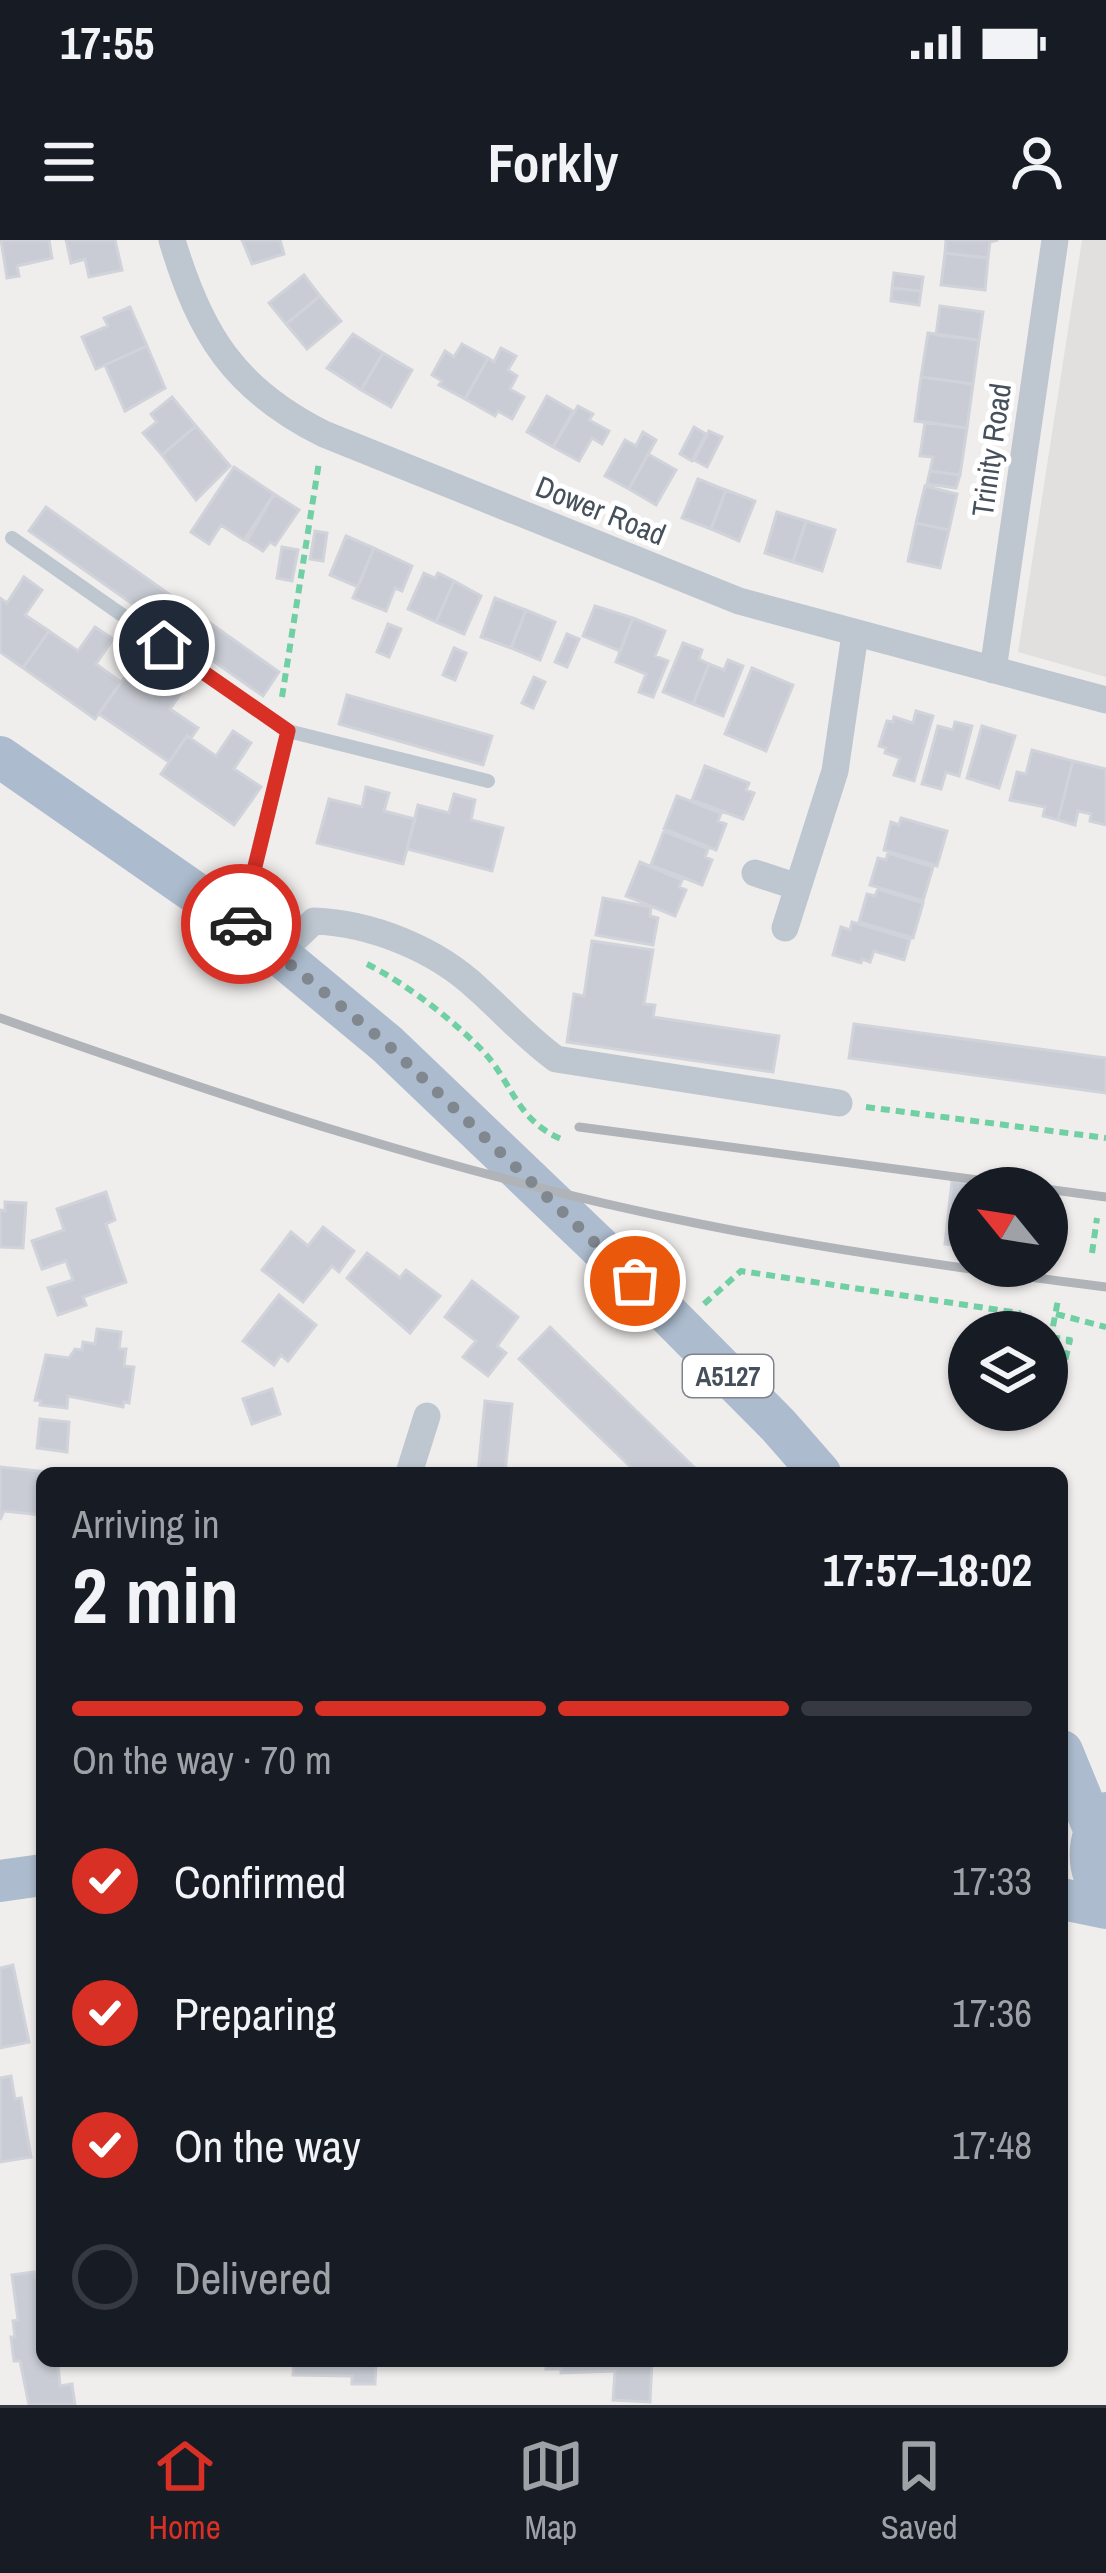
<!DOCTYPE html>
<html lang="en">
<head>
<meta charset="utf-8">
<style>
  :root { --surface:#171b24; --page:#242831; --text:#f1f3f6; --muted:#9ea1a6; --line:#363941; --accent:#d93025 }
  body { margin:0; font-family:"Archivo Narrow",sans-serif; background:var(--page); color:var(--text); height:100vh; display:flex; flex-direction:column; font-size:45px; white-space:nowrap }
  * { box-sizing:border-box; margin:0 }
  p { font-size:39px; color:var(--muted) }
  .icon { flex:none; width:66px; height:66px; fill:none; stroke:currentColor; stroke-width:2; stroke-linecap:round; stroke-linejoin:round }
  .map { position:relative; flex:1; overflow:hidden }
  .sheet { position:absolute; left:36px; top:1227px; width:1032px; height:900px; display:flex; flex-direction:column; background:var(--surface); border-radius:18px; box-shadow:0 3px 9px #0004 }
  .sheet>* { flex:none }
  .needle { width:78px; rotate:300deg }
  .controls { position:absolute; left:948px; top:927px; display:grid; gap:24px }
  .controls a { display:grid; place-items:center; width:120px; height:120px; border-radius:50%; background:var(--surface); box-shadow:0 3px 9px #0004; font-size:60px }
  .pin { position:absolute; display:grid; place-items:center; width:102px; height:102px; color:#fff; margin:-51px; border:6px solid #fff; border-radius:50%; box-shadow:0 3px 12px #0007 }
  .courier { position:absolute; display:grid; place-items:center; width:120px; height:120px; margin:-60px; border:9px solid #d93025; border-radius:50%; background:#fff; color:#222; box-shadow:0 3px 15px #0007 }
  .overview em { font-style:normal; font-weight:700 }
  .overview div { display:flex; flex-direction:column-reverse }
  .overview { display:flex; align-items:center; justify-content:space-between; height:204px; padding:0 36px }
  h1 { font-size:78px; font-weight:700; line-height:90px }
  .bar { display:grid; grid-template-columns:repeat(4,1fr); gap:18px 12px; align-content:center; height:144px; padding:0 36px }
  .bar i { height:15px; border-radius:9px; background:var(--line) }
  .bar .on { background:var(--accent) }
  .bar p { grid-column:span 4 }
  ol { padding:0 36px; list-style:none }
  li { display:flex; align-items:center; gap:36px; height:132px }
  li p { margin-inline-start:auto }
  li .icon { padding:12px; border-radius:50%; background:var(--accent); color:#fff; stroke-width:4 }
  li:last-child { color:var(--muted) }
  li i { width:66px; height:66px; border:6px solid var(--line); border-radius:50% }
  .status { display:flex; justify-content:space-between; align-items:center; height:84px; padding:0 60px; background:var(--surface); direction:ltr }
  .status svg { height:33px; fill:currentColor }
  header { display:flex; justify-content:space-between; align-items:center; height:156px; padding:0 36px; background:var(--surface); font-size:54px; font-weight:700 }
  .tabs { display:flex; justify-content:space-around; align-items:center; height:168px; border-top:3px solid var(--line); background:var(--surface); font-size:33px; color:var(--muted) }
  .tabs a { display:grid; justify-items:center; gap:6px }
  .tabs .on { color:var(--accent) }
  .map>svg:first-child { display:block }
  .education { fill:#e2dfdf }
  .building { fill:#c9ccd4; stroke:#d1d3da; stroke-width:3 }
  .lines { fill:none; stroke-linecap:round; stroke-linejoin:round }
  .path { stroke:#71cfa4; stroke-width:6; stroke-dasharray:9 6; stroke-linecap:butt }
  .lane { stroke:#bec7d0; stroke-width:14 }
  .street { stroke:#bec7d0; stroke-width:27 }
  .primary { stroke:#acbcce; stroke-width:42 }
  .rail { stroke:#b0b3b8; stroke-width:9 }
  .done { stroke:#81878f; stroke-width:12; stroke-dasharray:0 21.6 }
  .route { stroke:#d93025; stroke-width:15 }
  .labels { text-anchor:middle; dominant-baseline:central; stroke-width:10; stroke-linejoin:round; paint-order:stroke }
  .shield { fill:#fff; stroke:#7d848d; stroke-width:3 }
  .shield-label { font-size:27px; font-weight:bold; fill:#45505c }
  .street-label { font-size:30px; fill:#45505c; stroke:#fff }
</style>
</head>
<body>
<div class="status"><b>17:55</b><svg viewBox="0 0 49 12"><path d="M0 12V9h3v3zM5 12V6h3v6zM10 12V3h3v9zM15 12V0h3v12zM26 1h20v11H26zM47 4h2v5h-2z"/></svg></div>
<header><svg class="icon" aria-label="menu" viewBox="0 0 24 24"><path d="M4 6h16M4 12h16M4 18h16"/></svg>Forkly<svg class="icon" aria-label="person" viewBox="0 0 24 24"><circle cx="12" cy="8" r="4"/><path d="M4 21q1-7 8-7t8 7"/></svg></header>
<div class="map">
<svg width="1106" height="2165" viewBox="0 0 1106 2165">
  <rect width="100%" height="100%" fill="#f0eeed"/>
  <path class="education" d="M1082,0H1106V437L1018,412Z"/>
  <path class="building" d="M1,0H49L52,18L17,26L19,36L7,38Z
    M66,0H115L122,30L89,37L85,19L71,23Z
    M242,0H280L284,14L252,24Z
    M946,0H998L990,2L988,18L945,13Z
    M945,13L988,18L985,50L941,45Z
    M894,33L923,37L921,51L892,48Z
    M304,35L320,56L286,84L269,63Z
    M892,48L921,51L919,65L891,61Z
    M320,56L341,81L307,109L286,84Z
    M940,66L983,72L979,100L936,95Z
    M130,67L147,106L96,129L82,97L108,86L104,78Z
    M928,93L979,100L973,144L921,137Z
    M353,94L383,113L361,150L327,128Z
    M462,104L488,118L465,159L439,145L442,141L432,135L445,111L454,117Z
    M147,106L165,148L125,171L105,125Z
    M501,108L516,116L508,130L517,136L510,149L524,157L512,179L498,171L495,176L465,159L488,118L494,122Z
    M383,113L412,130L391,167L361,150Z
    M921,137L973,144L967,188L915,181Z
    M547,156L573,171L553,207L527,192Z
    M172,157L196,186L162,215L143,193L157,182L151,174Z
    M578,166L593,174L589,180L609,191L602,204L592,198L579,221L553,207Z
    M925,182L967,188L960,235L930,231L933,217L920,216Z
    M196,186L230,226L196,260L162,215Z
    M694,187L706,194L692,221L680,214Z
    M709,191L722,197L707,227L694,220Z
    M643,192L656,200L629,249L605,236L625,200L636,206Z
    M648,214L676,230L656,265L629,249Z
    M234,227L274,254L244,300L221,285L209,304L191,292Z
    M930,231L960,235L956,248L927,244Z
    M698,239L726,250L711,289L682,278Z
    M925,246L957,254L949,290L916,283Z
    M726,250L755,261L739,301L711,289Z
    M274,254L299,270L275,305L270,302L263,311L247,301Z
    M46,267L279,432L263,456L29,291Z
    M777,272L806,281L793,322L765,313Z
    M806,281L835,290L822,331L793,322Z
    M916,283L949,290L940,328L908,321Z
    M315,291L327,293L323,321L310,319Z
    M346,296L374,308L358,347L330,335Z
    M282,307L298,310L292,341L277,338Z
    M374,308L412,326L402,351L395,348L386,371L353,358Z
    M424,333L435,338L438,333L454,341L436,382L408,369Z
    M24,337L42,350L25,375L49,391L23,428L0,412V358L7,363Z
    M454,341L481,356L464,394L436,382Z
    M495,358L526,370L511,408L481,397Z
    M595,366L633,378L620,411L583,396Z
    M526,370L555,382L540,420L511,408Z
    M633,378L665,391L655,416L668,421L653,457L639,452L646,434L616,422Z
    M388,384L401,389L389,417L377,412Z
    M95,387L113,399L96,424L121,442L95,479L23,428L49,391L78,411Z
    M567,394L579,399L567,427L555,422Z
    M683,403L702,410L699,419L709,424L693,464L663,452Z
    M454,408L466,413L455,440L443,435Z
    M728,420L743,426L723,476L693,464L709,424L724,430Z
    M752,428L793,445L766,511L725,494Z
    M169,430L188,443L170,469L198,488L191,498L187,496L169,522L99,474L125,437L152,456Z
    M534,437L545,442L533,468L522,463Z
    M347,455L492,496L483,525L339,484Z
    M916,471L933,476L914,541L894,535L900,518L885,513L886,508L879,506L887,481L893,482L894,477L913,483Z
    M955,482L972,486L959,536L946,532L941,549L922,544L938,486L953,490Z
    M982,486L1015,496L999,548L967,538Z
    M233,491L251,503L234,529L261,547L234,585L161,534L187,496L216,516Z
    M1032,510L1073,521L1058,580L1043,576L1045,567L1010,560L1017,532L1026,534Z
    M1073,521L1106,529V585L1090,581L1091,574L1078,571L1075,585L1058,580Z
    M705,526L749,543L746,550L754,553L743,579L692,560Z
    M366,547L389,553L384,571L415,579L403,624L317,603L329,559L362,567Z
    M454,554L475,560L471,580L503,588L492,631L407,609L418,565L449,573Z
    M677,556L721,573L718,581L726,584L716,610L664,589Z
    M901,578L947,591L937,626L884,610L891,582L899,585Z
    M664,591L708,609L705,617L712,620L702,645L651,625Z
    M888,613L933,627L923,661L870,645L878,618L886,620Z
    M640,622L682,640L679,647L686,650L675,676L626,656Z
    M878,649L923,663L913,698L859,682L867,654L875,656Z
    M603,658L651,667L650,676L658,678L653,705L596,695Z
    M852,682L910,699L904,720L874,711L870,722L862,719L861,723L833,715L841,687L850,690Z
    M592,701L653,710L644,764L655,765L653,777L779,796L773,832L567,802L574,754L584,756Z
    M854,784L1106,818V853L849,818Z
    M952,941L1006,948H969V1007L945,1004Z
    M106,952L115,980L106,984L126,1042L83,1057L86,1065L58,1075L48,1048L73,1040L66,1021L42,1029L32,1001L64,990L57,969Z
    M5,962L26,963L23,1008L0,1007V970L5,971Z
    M323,987L354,1011L339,1032L332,1026L303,1062L262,1030L291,992L308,1006Z
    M367,1013L400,1038L406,1030L440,1056L410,1093L347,1038Z
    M472,1041L518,1077L497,1106L506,1113L488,1136L463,1117L476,1101L445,1077Z
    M279,1055L316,1085L288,1121L281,1115L274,1125L243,1101Z
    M550,1087L700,1233H637L519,1119Z
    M97,1089L121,1092L119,1109H126L124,1126L134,1127L129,1163L124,1162L123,1167L68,1156L67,1168L40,1165L41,1161L35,1160L46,1115L69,1118L75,1109L82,1110L83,1102L95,1104Z
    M272,1149L280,1174L252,1184L243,1159Z
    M485,1161L512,1164L505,1233H478Z
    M40,1179L69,1182L67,1212L37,1208Z
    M0,1227L48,1232L42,1233V1275L4,1271L0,1280Z
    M13,1725L29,1802L0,1808V1728Z
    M11,1836L15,1859L21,1858L31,1917L0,1922V1838Z
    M34,2032L35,2038L42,2037V2121H68L58,2124L60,2146L72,2144L75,2165H29L20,2121H14L11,2097H15L13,2081L18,2080L12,2035Z
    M294,2121H376L375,2144H352V2136L293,2135Z
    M547,2121H652L650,2162L613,2160L615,2131L561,2133V2129H546Z"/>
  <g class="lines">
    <path class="path" d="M282,457L319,222
      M367,724C408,745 449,777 481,809C513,842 515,879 561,899
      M866,867L1106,898
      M1092,1013L1097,978
      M704,1064L741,1031L1019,1073V1092
      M1056,1074L1106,1087
      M1047,1096L1051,1097L1058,1060
      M1051,1097L1070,1100L1062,1134"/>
    <path class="lane" d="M12,298L288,491L488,541
      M241,679L288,491"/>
    <path class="street" d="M172,0C200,94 234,149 324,194L739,361L1106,460
      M993,430L1055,0
      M755,633L798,647
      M785,688L835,531L855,394
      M279,714L314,681C371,683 436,709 478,749C505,773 527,798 556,819L839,863
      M409,1233L427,1176"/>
    <path class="primary" d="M0,517L253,693L387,804L635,1041L778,1185L820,1233
      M1062,1511L1094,1589
      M1106,1573C1086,1598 1085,1630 1106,1656
      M0,1641L42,1635
      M1062,1659L1106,1668"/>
    <path class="rail" d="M0,778C229,859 461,937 700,984C835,1011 970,1030 1106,1047
      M579,887L1106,957"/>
  </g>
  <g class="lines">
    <path class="done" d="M241,684L387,804L635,1041"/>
    <path class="route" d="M164,405L288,491L241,684"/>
  </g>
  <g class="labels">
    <rect class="shield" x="683" y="1115" width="90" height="42" rx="9"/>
    <g class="shield-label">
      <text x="728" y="1136">A5127</text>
    </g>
    <g class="street-label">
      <text transform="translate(991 210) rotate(-82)">Trinity Road</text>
      <text transform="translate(601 270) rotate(22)">Dower Road</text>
    </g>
  </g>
</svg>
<div class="controls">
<a><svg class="needle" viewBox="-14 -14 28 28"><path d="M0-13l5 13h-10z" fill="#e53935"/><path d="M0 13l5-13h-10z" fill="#9ea1a6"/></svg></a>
<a><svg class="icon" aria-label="layers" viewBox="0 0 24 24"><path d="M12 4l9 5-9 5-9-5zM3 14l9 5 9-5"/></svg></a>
</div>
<div class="pin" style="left:635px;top:1041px;background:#ea580c"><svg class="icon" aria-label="bag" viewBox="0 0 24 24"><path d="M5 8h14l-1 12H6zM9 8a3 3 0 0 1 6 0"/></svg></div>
<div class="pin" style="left:164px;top:405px;background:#1f2937"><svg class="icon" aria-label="home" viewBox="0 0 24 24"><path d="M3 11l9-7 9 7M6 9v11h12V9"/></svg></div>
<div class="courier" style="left:241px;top:684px"><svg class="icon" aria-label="car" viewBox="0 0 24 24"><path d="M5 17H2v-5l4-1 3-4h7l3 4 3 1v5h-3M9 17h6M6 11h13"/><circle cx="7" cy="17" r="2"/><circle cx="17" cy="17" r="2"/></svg></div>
<section class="sheet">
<div class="overview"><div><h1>2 min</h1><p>Arriving in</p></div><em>17:57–18:02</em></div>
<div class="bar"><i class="on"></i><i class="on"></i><i class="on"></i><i></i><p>On the way · 70 m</p></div>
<ol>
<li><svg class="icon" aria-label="check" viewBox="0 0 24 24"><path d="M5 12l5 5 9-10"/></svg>Confirmed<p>17:33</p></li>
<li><svg class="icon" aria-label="check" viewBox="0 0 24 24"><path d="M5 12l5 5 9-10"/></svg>Preparing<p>17:36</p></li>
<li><svg class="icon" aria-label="check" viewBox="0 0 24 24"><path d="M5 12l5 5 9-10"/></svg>On the way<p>17:48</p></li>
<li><i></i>Delivered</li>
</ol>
</section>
</div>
<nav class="tabs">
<a class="on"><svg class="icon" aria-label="home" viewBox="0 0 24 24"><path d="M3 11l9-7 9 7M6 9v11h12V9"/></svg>Home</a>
<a><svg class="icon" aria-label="map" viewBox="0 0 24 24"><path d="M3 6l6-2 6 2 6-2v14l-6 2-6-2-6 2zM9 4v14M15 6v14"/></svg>Map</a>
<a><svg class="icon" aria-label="saved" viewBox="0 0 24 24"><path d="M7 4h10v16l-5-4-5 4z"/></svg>Saved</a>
</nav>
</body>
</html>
